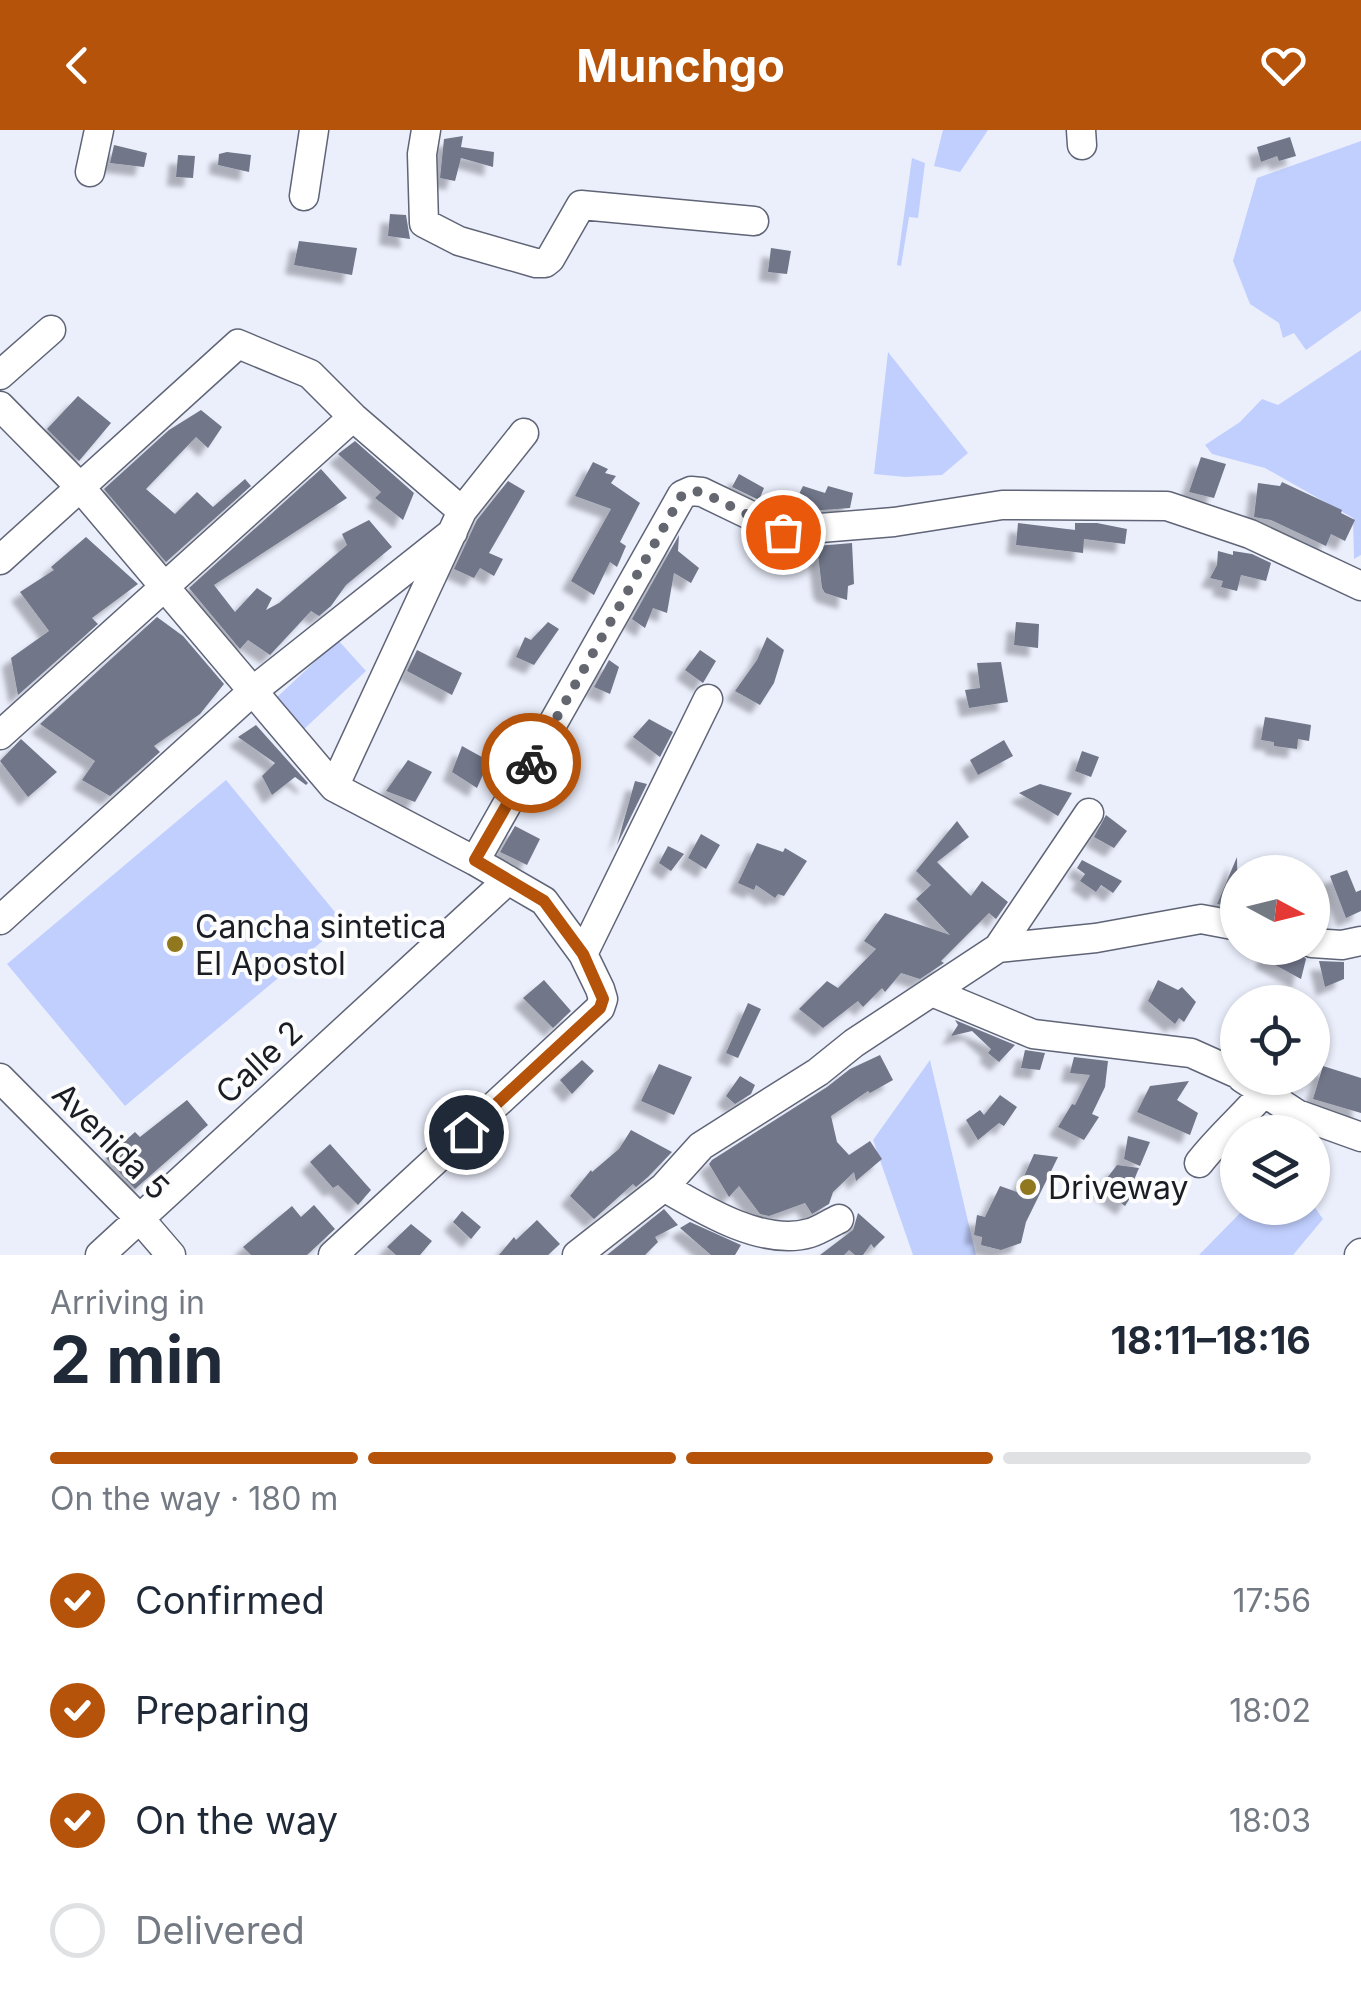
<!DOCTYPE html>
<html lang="en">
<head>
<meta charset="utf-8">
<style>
  :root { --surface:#fff; --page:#f6f6f7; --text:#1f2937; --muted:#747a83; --line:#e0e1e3; --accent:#b45309 }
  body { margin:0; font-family:Inter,sans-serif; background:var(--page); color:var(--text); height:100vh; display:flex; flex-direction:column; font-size:38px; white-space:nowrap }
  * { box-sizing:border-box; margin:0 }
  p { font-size:32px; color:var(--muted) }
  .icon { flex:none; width:55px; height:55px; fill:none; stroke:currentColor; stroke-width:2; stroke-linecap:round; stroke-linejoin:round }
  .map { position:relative; height:1125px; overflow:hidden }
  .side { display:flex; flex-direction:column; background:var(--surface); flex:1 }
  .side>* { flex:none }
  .needle { width:65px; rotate:97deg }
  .controls { position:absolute; left:1220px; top:725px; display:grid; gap:20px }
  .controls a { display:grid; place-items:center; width:110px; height:110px; border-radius:50%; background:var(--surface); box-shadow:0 2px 8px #0004; font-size:50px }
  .pin { position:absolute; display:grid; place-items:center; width:85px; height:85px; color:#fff; margin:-42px; border:5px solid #fff; border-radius:50%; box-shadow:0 2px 10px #0007 }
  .courier { position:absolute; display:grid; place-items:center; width:100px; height:100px; margin:-50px; border:8px solid #b45309; border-radius:50%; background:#fff; color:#222; box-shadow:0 2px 12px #0007 }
  .headline em { font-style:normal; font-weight:700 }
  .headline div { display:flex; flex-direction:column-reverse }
  .headline { display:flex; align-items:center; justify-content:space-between; height:170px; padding:0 50px }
  h1 { font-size:65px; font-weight:700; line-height:75px }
  .bar { display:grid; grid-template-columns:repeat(4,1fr); gap:15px 10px; align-content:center; height:120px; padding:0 50px }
  .bar i { height:12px; border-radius:8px; background:var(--line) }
  .bar .active { background:var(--accent) }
  .bar p { grid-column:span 4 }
  ol { padding:0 50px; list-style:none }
  li { display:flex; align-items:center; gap:30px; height:110px }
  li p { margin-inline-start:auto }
  li .icon { padding:10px; border-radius:50%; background:var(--accent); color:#fff; stroke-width:4 }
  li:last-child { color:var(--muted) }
  li i { width:55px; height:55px; border:5px solid var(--line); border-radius:50% }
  header { display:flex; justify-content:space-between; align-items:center; height:130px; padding:0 50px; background:var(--accent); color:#fff; font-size:45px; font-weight:700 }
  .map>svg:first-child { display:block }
  .green { fill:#c1cffe }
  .building { fill:#717689; filter:url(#shadow) }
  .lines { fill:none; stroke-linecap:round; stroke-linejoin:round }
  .minor-casing { stroke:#5f6476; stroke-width:31 }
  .minor { stroke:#fff; stroke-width:28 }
  .done { stroke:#646670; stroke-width:10; stroke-dasharray:0 18 }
  .route { stroke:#b45309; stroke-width:12 }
  .poi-dot { fill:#91771d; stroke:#fdfdfd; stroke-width:4 }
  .labels { text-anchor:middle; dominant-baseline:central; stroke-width:8; stroke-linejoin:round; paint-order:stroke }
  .poi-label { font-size:32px; fill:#1b1d25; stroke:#fdfdfd; text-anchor:start }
  .street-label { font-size:32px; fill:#1b1d25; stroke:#fdfdfd }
</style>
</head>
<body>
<header><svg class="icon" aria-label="back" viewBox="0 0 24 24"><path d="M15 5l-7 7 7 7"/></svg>Munchgo<svg class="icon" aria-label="heart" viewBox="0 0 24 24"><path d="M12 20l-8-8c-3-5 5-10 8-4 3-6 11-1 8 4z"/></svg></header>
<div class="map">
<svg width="1361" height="1125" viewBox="0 0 1361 1125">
  <defs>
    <filter id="shadow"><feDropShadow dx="-9" dy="9" stdDeviation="2.5" flood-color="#0004"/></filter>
  </defs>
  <rect width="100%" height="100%" fill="#ebeffc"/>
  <path class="green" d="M943,0H988L960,42L934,36Z
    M1361,11V181L1306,220L1294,203L1283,208L1279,193L1250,174L1233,131L1257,48Z
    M912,28L925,33L918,88L909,87L901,136L897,135Z
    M1361,220V425L1354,429L1353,388L1265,338L1212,324L1205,315L1240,292L1262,269L1278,275Z
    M888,222L968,323L942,345L905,347L874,344Z
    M338,510L366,541L302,601L274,570Z
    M226,650L344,793L125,976L7,834Z
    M930,930L976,1125H913L873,1010Z
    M1313,1075L1323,1089L1293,1125H1199L1245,1078Z"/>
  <path class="building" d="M463,6L461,17L494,22L493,37L461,28L455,51L440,48L444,9Z
    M1290,7L1296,26L1279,31L1277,26L1261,32L1257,17Z
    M114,15L147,23L144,37L110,33Z
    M227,22L251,25L249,42L218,35L219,24Z
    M178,25L195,26L193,48L176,47Z
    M390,84L406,85L410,109L388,106Z
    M299,111L357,118L352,145L294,135Z
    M771,118L791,121L787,144L768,142Z
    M78,266L111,293L79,331L47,299Z
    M201,280L222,297L208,318L196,307L146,359L175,384L197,362L213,377L245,349L251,356L166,432L104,359L169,300Z
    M355,311L414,363L403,390L375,368L381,362L338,324Z
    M1201,327L1226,334L1214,368L1189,362Z
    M593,332L608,339L605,343L616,346L611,353L640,373L620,412L626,416L617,437L610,432L594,465L571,451L611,379L575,366Z
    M321,339L347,368L214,455L235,482L257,458L272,468L266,480L279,473L347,415L342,404L369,390L392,417L346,455L331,476L319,486L311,481L270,525L248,510L240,519L189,458Z
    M739,344L764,358L759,370L732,357Z
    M508,351L525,361L489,423L503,429L494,446L480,438L474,448L454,439L477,390Z
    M1282,352L1342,380L1341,383L1355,390L1345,411L1331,404L1326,416L1271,390L1254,387L1258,353L1280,356Z
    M803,356L825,363L828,356L853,363L850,378L796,382L791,380Z
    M1018,393L1075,400V393H1097L1127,399L1125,414L1084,409L1083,423L1016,415Z
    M679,405L678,421L699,438L691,453L674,443L667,483L653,478L645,498L632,489Z
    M86,407L138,454L92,488L98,494L18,565L11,528L49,501L20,462L54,440L51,437Z
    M852,413L854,454L848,456L847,470L825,463L822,458L817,416Z
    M1218,421L1233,425V421L1252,424L1271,433L1266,451L1241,445L1237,461L1221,457L1223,451L1210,448L1217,435Z
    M157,487L183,506L224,554L200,584L154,616L160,622L110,666L82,650L95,631L40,594Z
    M548,492L559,499L534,535L516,527L525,507L531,510Z
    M1016,492L1039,494L1038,518L1014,515Z
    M767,507L784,520L774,553L760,575L735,561L757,530Z
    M417,520L462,543L452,565L407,541Z
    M700,520L716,531L703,553L685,540Z
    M609,530L619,537L610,564L594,557Z
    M1001,532L1008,572L969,578L965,560L980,558L977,533Z
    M1265,587L1311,595L1309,611L1298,609L1297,619L1274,616V612L1261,610Z
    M649,589L673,602L660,627L633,607Z
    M256,595L308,653L306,655L295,647L272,665L262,646L275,633L238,607Z
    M21,609L57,642L28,667L0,631Z
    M1004,610L1013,626L978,645L970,630Z
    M462,616L489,631L477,658L452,642Z
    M1082,621L1099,627L1091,647L1075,641Z
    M408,630L432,642L415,672L386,661Z
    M635,651L647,654L617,715Z
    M1040,654L1072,663L1058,686L1019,663Z
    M1106,685L1127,701L1114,718L1094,707Z
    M957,691L969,707L937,732L971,766L982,751L1008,772L996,789L989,783L941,831L944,833L920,849L901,843L885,862L882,858L863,877L858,871L823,898L799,879L827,851L838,858L876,819L864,811L885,783L950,805L916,769L931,755L916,741Z
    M515,696L540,709L527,735L500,722Z
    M701,704L720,715L706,739L688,728Z
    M757,713L783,722L785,718L807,731L784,766L778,764L775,768L756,755L754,760L738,753Z
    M668,716L684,724L671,741L659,733Z
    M1237,727L1238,778L1217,774Z
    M1082,730L1122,751L1113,763L1101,755L1096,762L1080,751L1085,744L1077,738Z
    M1347,740L1356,762L1361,760V781L1346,788L1330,746Z
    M1270,818H1296L1306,829L1301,849L1264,829Z
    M1319,831L1344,832V849L1325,857Z
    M544,850L571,881L553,898L523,868Z
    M1158,850L1178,860L1182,857L1196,872L1184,892L1179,888L1175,894L1148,871Z
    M748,873L761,879L738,928L726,923Z
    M955,890L1015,915L999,932L988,923L991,919L972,901L951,906L958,895Z
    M1025,920L1045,923L1040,940L1021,938Z
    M880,925L893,950L870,963L868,961L831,986L837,1012L849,1025L870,1011L882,1029L856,1051L854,1042L833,1062L829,1074L812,1084L805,1073L769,1086L760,1084L739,1056L729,1067L709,1034L712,1030L827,957L850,939Z
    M1074,927L1108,931L1105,957L1092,984L1099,987L1084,1010L1058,997L1072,974L1075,975L1090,945L1070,943Z
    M582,930L594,941L572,964L560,950Z
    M659,934L692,947L674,985L641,971Z
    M1323,936L1361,948V983L1313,969Z
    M740,946L755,955L751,964L735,974L726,966Z
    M1189,951L1177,970L1198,983L1190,1005L1137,982L1150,956Z
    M1000,965L1017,977L1004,996L999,993L978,1010L966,990L980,980L984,985Z
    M187,970L208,995L135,1059L106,1028L135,1002L140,1007Z
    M631,1000L672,1022L648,1047L636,1057L633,1054L594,1089L570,1066L591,1040L592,1042L619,1019Z
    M1128,1006L1150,1012L1140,1036L1124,1029Z
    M330,1014L371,1060L358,1075L338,1055L333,1058L310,1032Z
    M1034,1024L1058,1027L1026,1092L1021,1113L1001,1120L981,1115L982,1107L974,1105L977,1085L985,1087L1000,1056L1017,1062Z
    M1117,1035L1139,1038L1134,1050L1139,1054L1125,1076L1100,1057Z
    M314,1075L335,1099L307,1125H251L243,1117L292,1076L301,1087Z
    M664,1079L678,1095L655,1107L658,1112L645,1125H607Z
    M462,1081L481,1097L471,1109L453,1092Z
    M858,1083L885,1107L874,1118L871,1114L863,1125H855L849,1120L844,1125H820L853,1100Z
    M537,1090L560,1114L548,1125H499L514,1107L516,1110Z
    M690,1092L741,1115L735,1125H711L680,1098Z
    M411,1094L432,1111L420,1125H396L387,1117Z"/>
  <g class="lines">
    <defs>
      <path id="minor" d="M426,0L422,24L424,93L459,111L536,133H545L550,129L581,75L754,91
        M1081,0L1082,15
        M90,42L99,0
        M304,66L314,0
        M0,245L51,200
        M0,276L80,357L334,657L475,731L544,771L583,824L600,859L603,869L600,878L333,1125
        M0,430L238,214L310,244L353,287L462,381
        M0,605L353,287
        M334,657L462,381L524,303
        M475,731L682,365L691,361L702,362L783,401L894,392L1002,375L1167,376L1250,404L1361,456
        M0,790L254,560L453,402
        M1312,813L1342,815L1361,811
        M998,818L1089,683
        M583,824L708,569
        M932,862L1033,904L1191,923L1238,944
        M0,948L140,1089L171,1125
        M1242,948L1297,984L1361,1007
        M1199,1033C1219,1007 1243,987 1264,962
        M664,1057C703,1080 764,1117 810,1103C820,1100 830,1093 839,1089
        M100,1125L508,750
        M577,1125L664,1057L701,1016L818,942L854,913L998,818L1096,808L1201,789L1238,796
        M1359,1125L1361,1123"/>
    </defs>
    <use href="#minor" class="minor-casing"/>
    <use href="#minor" class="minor"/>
  </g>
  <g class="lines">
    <path class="done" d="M531,633L682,365L691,361L702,362L783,402"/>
    <path class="route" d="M466,1002L600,878L603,869L583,824L544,771L475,730L531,633"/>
  </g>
  <g class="poi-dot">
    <circle cx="175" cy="814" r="10"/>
    <circle cx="1028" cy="1057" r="10"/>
  </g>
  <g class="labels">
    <g class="poi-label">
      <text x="195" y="796">Cancha sintetica<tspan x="195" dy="37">El Apostol</tspan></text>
      <text x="1048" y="1057">Driveway</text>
    </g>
    <g class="street-label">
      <text transform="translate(259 932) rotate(-43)">Calle 2</text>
      <text transform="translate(111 1011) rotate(45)">Avenida 5</text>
    </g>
  </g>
</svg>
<div class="controls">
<a><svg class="needle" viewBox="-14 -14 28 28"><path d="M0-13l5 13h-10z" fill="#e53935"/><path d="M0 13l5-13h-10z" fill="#747a83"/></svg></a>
<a><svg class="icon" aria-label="locate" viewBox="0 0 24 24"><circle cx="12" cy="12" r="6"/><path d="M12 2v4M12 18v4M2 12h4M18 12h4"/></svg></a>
<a><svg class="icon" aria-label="layers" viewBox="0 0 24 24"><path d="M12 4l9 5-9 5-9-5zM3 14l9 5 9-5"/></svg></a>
</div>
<div class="pin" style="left:783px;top:402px;background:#ea580c"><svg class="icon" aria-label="bag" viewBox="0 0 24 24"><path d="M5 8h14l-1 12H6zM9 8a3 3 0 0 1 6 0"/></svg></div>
<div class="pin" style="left:466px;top:1002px;background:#1f2937"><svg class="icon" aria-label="home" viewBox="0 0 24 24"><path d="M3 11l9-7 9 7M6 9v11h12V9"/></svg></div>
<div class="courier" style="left:531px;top:633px"><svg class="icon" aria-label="bike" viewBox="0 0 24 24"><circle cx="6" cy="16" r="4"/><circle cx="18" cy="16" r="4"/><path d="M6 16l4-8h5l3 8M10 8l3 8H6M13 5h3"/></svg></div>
</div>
<section class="side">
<div class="headline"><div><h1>2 min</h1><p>Arriving in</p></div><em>18:11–18:16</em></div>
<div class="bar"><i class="active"></i><i class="active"></i><i class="active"></i><i></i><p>On the way · 180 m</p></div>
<ol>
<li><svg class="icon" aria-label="check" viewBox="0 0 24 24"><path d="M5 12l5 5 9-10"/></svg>Confirmed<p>17:56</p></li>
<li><svg class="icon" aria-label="check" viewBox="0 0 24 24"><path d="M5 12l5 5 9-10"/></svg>Preparing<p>18:02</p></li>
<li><svg class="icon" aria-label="check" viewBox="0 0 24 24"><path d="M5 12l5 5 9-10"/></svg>On the way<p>18:03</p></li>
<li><i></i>Delivered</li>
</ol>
</section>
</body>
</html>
